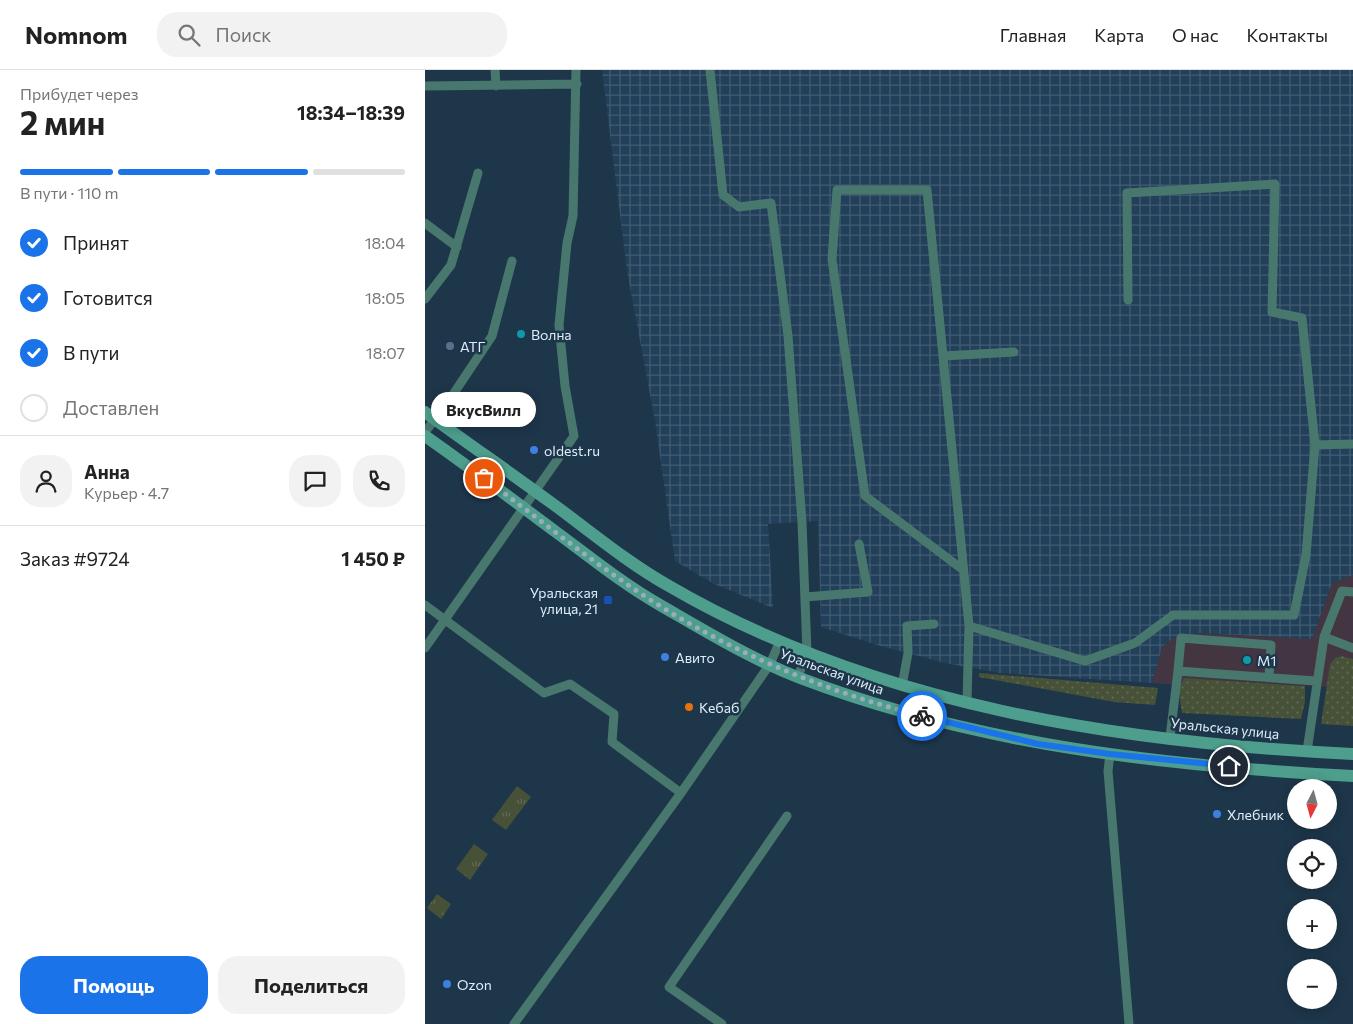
<!DOCTYPE html>
<html lang="ru">
<head>
<meta charset="utf-8">
<style>
  :root { --surface:#fff; --page:#f2f2f2; --text:#222; --muted:#767676; --line:#e0e0e0; --accent:#1a73e8 }
  body { margin:0; font-family:Commissioner,sans-serif; background:var(--page); color:var(--text); height:100vh; display:flex; flex-direction:column; font-size:19px; white-space:nowrap }
  * { box-sizing:border-box; margin:0 }
  p { font-size:16px; color:var(--muted) }
  .icon { flex:none; width:28px; height:28px; fill:none; stroke:currentColor; stroke-width:2; stroke-linecap:round; stroke-linejoin:round }
  .map { position:relative; flex:1; overflow:hidden }
  .panel { display:flex; flex-direction:column; background:var(--surface); width:425px }
  .panel>* { flex:none }
  .needle { width:32px; rotate:186deg }
  .fabs { position:absolute; left:862px; top:709px; display:grid; gap:10px }
  .fabs a { display:grid; place-items:center; width:50px; height:50px; border-radius:50%; background:var(--surface); box-shadow:0 2px 12px #0003; font-size:25px }
  .pin { position:absolute; display:grid; place-items:center; width:42px; height:42px; color:#fff; margin:-21px; border:2px solid #fff; border-radius:50%; box-shadow:0 1px 5px #0007 }
  .courier { position:absolute; display:grid; place-items:center; width:50px; height:50px; margin:-25px; border:4px solid #1a73e8; border-radius:50%; background:#fff; color:#222; box-shadow:0 1px 6px #0007 }
  .bubble { position:absolute; height:35px; border-radius:18px; background:var(--surface); box-shadow:0 2px 12px #0003; font-size:16px; font-weight:700; line-height:35px; text-align:center }
  .head em { font-style:normal; font-weight:700 }
  .head div { display:flex; flex-direction:column-reverse }
  .head { display:flex; align-items:center; justify-content:space-between; height:85px; padding:0 20px }
  h1 { font-size:32px; font-weight:700; line-height:38px }
  .bar { display:grid; grid-template-columns:repeat(4,1fr); gap:8px 5px; align-content:center; height:60px; padding:0 20px }
  .bar i { height:6px; border-radius:4px; background:var(--line) }
  .bar .selected { background:var(--accent) }
  .bar p { grid-column:span 4 }
  .line { display:flex; align-items:center; gap:12px; padding:0 20px; border-top:1px solid var(--line) }
  .line div { flex:1 }
  .round { display:grid; place-items:center; flex:none; width:52px; height:52px; border-radius:20px; background:var(--page) }
  ol { padding:0 20px; list-style:none }
  li { display:flex; align-items:center; gap:15px; height:55px }
  li p { margin-inline-start:auto }
  li .icon { padding:5px; border-radius:50%; background:var(--accent); color:#fff; stroke-width:4 }
  li:last-child { color:var(--muted) }
  li i { width:28px; height:28px; border:2px solid var(--line); border-radius:50% }
  .cta { display:flex; gap:10px; margin-top:auto; padding:10px 20px }
  .cta a { flex:1; height:58px; border-radius:20px; background:var(--accent); color:#fff; font-size:20px; font-weight:700; line-height:58px; text-align:center }
  .cta a+a { background:var(--page); color:var(--text) }
  header { display:flex; align-items:center; gap:30px; box-sizing:border-box; height:70px; padding:0 25px; background:var(--surface); border-bottom:1px solid var(--line) }
  header strong { font-size:24px }
  nav { display:flex; gap:28px; margin-inline-start:auto; font-size:18px }
  .search { width:350px; height:45px; background:var(--page); display:flex; align-items:center; gap:12px; box-sizing:border-box; padding:0 18px; border-radius:20px; color:var(--muted); font-size:19px }
  main { display:flex; flex:1; min-height:0 }
  .map>svg:first-child { display:block }
  .commercial { fill:#443543 }
  .industrial { fill:url(#industrial-grid) }
  .grass { fill:url(#grass-dots) }
  .park { fill:url(#park-tufts) }
  .lines { fill:none; stroke-linecap:round; stroke-linejoin:round }
  .service { stroke:#48786d; stroke-width:9 }
  .secondary { stroke:#4e9e8d; stroke-width:12 }
  .done { stroke:#9badbc; stroke-width:5; stroke-dasharray:0 9 }
  .route { stroke:#1a73e8; stroke-width:6 }
  .culture-dot { fill:#0f9aa8; stroke:#1e364a; stroke-width:2 }
  .service-dot { fill:#5c6f8a; stroke:#1e364a; stroke-width:2 }
  .shop-dot { fill:#3f7fe0; stroke:#1e364a; stroke-width:2 }
  .transit-dot { fill:#1a4fb4; stroke:#1e364a; stroke-width:2 }
  .food-dot { fill:#e8710a; stroke:#1e364a; stroke-width:2 }
  .labels { text-anchor:middle; dominant-baseline:central; stroke-width:5; stroke-linejoin:round; paint-order:stroke }
  .poi-label { font-size:14px; fill:#deedfa; stroke:#1e364a; text-anchor:start }
  .street-label { font-size:14px; fill:#deedfa; stroke:#1e364a }
</style>
</head>
<body>
<header>
<strong>Nomnom</strong>
<div class="search"><svg class="icon" aria-label="search" viewBox="0 0 24 24"><circle cx="10" cy="10" r="6"/><path d="M15 15l6 6"/></svg>Поиск</div>
<nav><a>Главная</a><a>Карта</a><a>О нас</a><a>Контакты</a></nav>
</header>
<main>
<section class="panel">
<div class="head"><div><h1>2 мин</h1><p>Прибудет через</p></div><em>18:34–18:39</em></div>
<div class="bar"><i class="selected"></i><i class="selected"></i><i class="selected"></i><i></i><p>В пути · 110 m</p></div>
<ol>
<li><svg class="icon" aria-label="check" viewBox="0 0 24 24"><path d="M5 12l5 5 9-10"/></svg>Принят<p>18:04</p></li>
<li><svg class="icon" aria-label="check" viewBox="0 0 24 24"><path d="M5 12l5 5 9-10"/></svg>Готовится<p>18:05</p></li>
<li><svg class="icon" aria-label="check" viewBox="0 0 24 24"><path d="M5 12l5 5 9-10"/></svg>В пути<p>18:07</p></li>
<li><i></i>Доставлен</li>
</ol>
<div class="line" style="height:90px"><a class="round"><svg class="icon" aria-label="person" viewBox="0 0 24 24"><circle cx="12" cy="8" r="4"/><path d="M4 21q1-7 8-7t8 7"/></svg></a><div><b>Анна</b><p>Курьер · 4.7</p></div><a class="round"><svg class="icon" aria-label="chat" viewBox="0 0 24 24"><path d="M4 5h16v11H9l-5 4z"/></svg></a><a class="round"><svg class="icon" aria-label="phone" viewBox="0 0 24 24"><path d="M5 4h4l2 5-3 2q2 4 5 5l2-3 5 2v4C11 20 4 13 5 4z"/></svg></a></div>
<div class="line" style="height:65px"><div>Заказ #9724</div><b>1 450 ₽</b></div>
<div class="cta"><a>Помощь</a><a>Поделиться</a></div>
</section>
<div class="map">
<svg width="928" height="954" viewBox="0 0 928 954">
  <defs>
    <pattern id="industrial-grid" width="8" height="8" patternUnits="userSpaceOnUse" patternTransform="scale(1.25)"><rect width="8" height="8" fill="#224059"/><path d="M0 4h8M4 0v8" fill="none" stroke="#425c72"/></pattern>
    <pattern id="grass-dots" width="8" height="8" patternUnits="userSpaceOnUse" patternTransform="scale(1.25)"><rect width="8" height="8" fill="#475137"/><path d="M2 2h.1M6 6h.1" fill="none" stroke="#616a55" stroke-width="1.8" stroke-linecap="round"/></pattern>
    <pattern id="park-tufts" width="24" height="20" patternUnits="userSpaceOnUse" patternTransform="scale(1.25)"><rect width="24" height="20" fill="#475137"/><path d="M3 7l-1-3M5 7V3M7 7l1-3M15 17l-1-3M17 17v-4M19 17l1-3" fill="none" stroke="#616a55"/></pattern>
  </defs>
  <rect width="100%" height="100%" fill="#1e364a"/>
  <path class="commercial" d="M928,505V589L917,586L905,594L902,617L759,608L755,615L727,613L737,577L751,566L774,563L887,569L907,513Z"/>
  <path class="industrial" d="M177,0H928V505L907,513L887,569L775,563L751,566L737,577L727,613L575,603L520,593L452,575L396,557L393,451L343,454L348,538L289,514L250,491L230,351L202,201Z"/>
  <path class="grass" d="M917,586L928,589V656L896,654L905,594L910,588Z
    M554,603L733,618L730,635L689,632L554,607Z
    M759,608L880,616V632L876,649L757,643C755,630 752,620 759,608Z"/>
  <path class="park" d="M92,716L106,727L81,760L67,750Z
    M49,774L63,784L45,810L31,799Z
    M12,824L26,834L16,849L2,838Z"/>
  <g class="lines">
    <path class="service" d="M70,0L71,16
      M285,0L298,125L314,137L346,133L363,266L377,452L382,582L373,607
      M0,16L152,14
      M0,153L32,177
      M0,229L26,195L53,103
      M518,286L589,282
      M0,362L19,338L67,266L87,191
      M890,375L928,374
      M537,499L440,426L407,189L412,120H502L544,556L542,632
      M380,527L443,522L434,474
      M0,535L119,623L145,614L189,644L187,672L256,723
      M544,556L660,591L710,573L748,545H869L881,485L890,375L877,248L847,242L850,114L702,123L703,230
      M899,567L928,578
      M0,578L149,366L140,316L134,255L142,173L148,146L151,0
      M753,601L756,568L846,575L844,607
      M477,616L483,583L482,556L509,554
      M745,667L753,601L891,611
      M882,681L899,567L917,521L928,522
      M685,684L683,701L704,954
      M89,954L256,723L345,594L355,571
      M297,954L244,917L362,746"/>
    <path class="secondary" d="M0,342C42,373 86,403 128,434C166,462 203,493 244,516C448,635 696,673 928,684
      M0,366C44,397 88,430 131,462C165,487 198,514 235,535C280,561 326,589 375,608C551,675 741,696 928,706"/>
  </g>
  <g class="lines">
    <path class="done" d="M59,408C105,442 149,478 196,510C286,574 390,619 497,646"/>
    <path class="route" d="M497,646L613,674L685,684L804,696"/>
  </g>
  <g class="culture-dot">
    <circle cx="96" cy="264" r="5"/>
    <circle cx="822" cy="590" r="5"/>
  </g>
  <circle class="service-dot" cx="25" cy="276" r="5"/>
  <g class="shop-dot">
    <circle cx="109" cy="380" r="5"/>
    <circle cx="240" cy="587" r="5"/>
    <circle cx="792" cy="744" r="5"/>
    <circle cx="22" cy="914" r="5"/>
  </g>
  <rect class="transit-dot" x="178" y="525" width="10" height="10" rx="2.5"/>
  <circle class="food-dot" cx="264" cy="637" r="5"/>
  <g class="labels">
    <g class="poi-label">
      <text x="106" y="264">Волна</text>
      <text x="35" y="276">АТГ</text>
      <text x="119" y="380">oldest.ru</text>
      <text x="173" y="522" text-anchor="end">Уральская<tspan x="173" dy="16">улица, 21</tspan></text>
      <text x="250" y="587">Авито</text>
      <text x="832" y="590">М1</text>
      <text x="274" y="637">Кебаб</text>
      <text x="802" y="744">Хлебник</text>
      <text x="32" y="914">Ozon</text>
    </g>
    <g class="street-label">
      <text transform="translate(407 601) rotate(20)">Уральская улица</text>
      <text transform="translate(800 658) rotate(6)">Уральская улица</text>
    </g>
  </g>
</svg>
<div class="fabs">
<a><svg class="needle" viewBox="-14 -14 28 28"><path d="M0-13l5 13h-10z" fill="#e53935"/><path d="M0 13l5-13h-10z" fill="#767676"/></svg></a>
<a><svg class="icon" aria-label="locate" viewBox="0 0 24 24"><circle cx="12" cy="12" r="6"/><path d="M12 2v4M12 18v4M2 12h4M18 12h4"/></svg></a>
<a>+</a>
<a>−</a>
</div>
<div class="pin" style="left:59px;top:408px;background:#ea580c"><svg class="icon" aria-label="bag" viewBox="0 0 24 24"><path d="M5 8h14l-1 12H6zM9 8a3 3 0 0 1 6 0"/></svg></div>
<div class="pin" style="left:804px;top:696px;background:#1f2937"><svg class="icon" aria-label="home" viewBox="0 0 24 24"><path d="M3 11l9-7 9 7M6 9v11h12V9"/></svg></div>
<div class="courier" style="left:497px;top:646px"><svg class="icon" aria-label="bike" viewBox="0 0 24 24"><circle cx="6" cy="16" r="4"/><circle cx="18" cy="16" r="4"/><path d="M6 16l4-8h5l3 8M10 8l3 8H6M13 5h3"/></svg></div>
<div class="bubble" style="left:6px;top:322px;width:105px">ВкусВилл</div>
</div>
</main>
</body>
</html>
